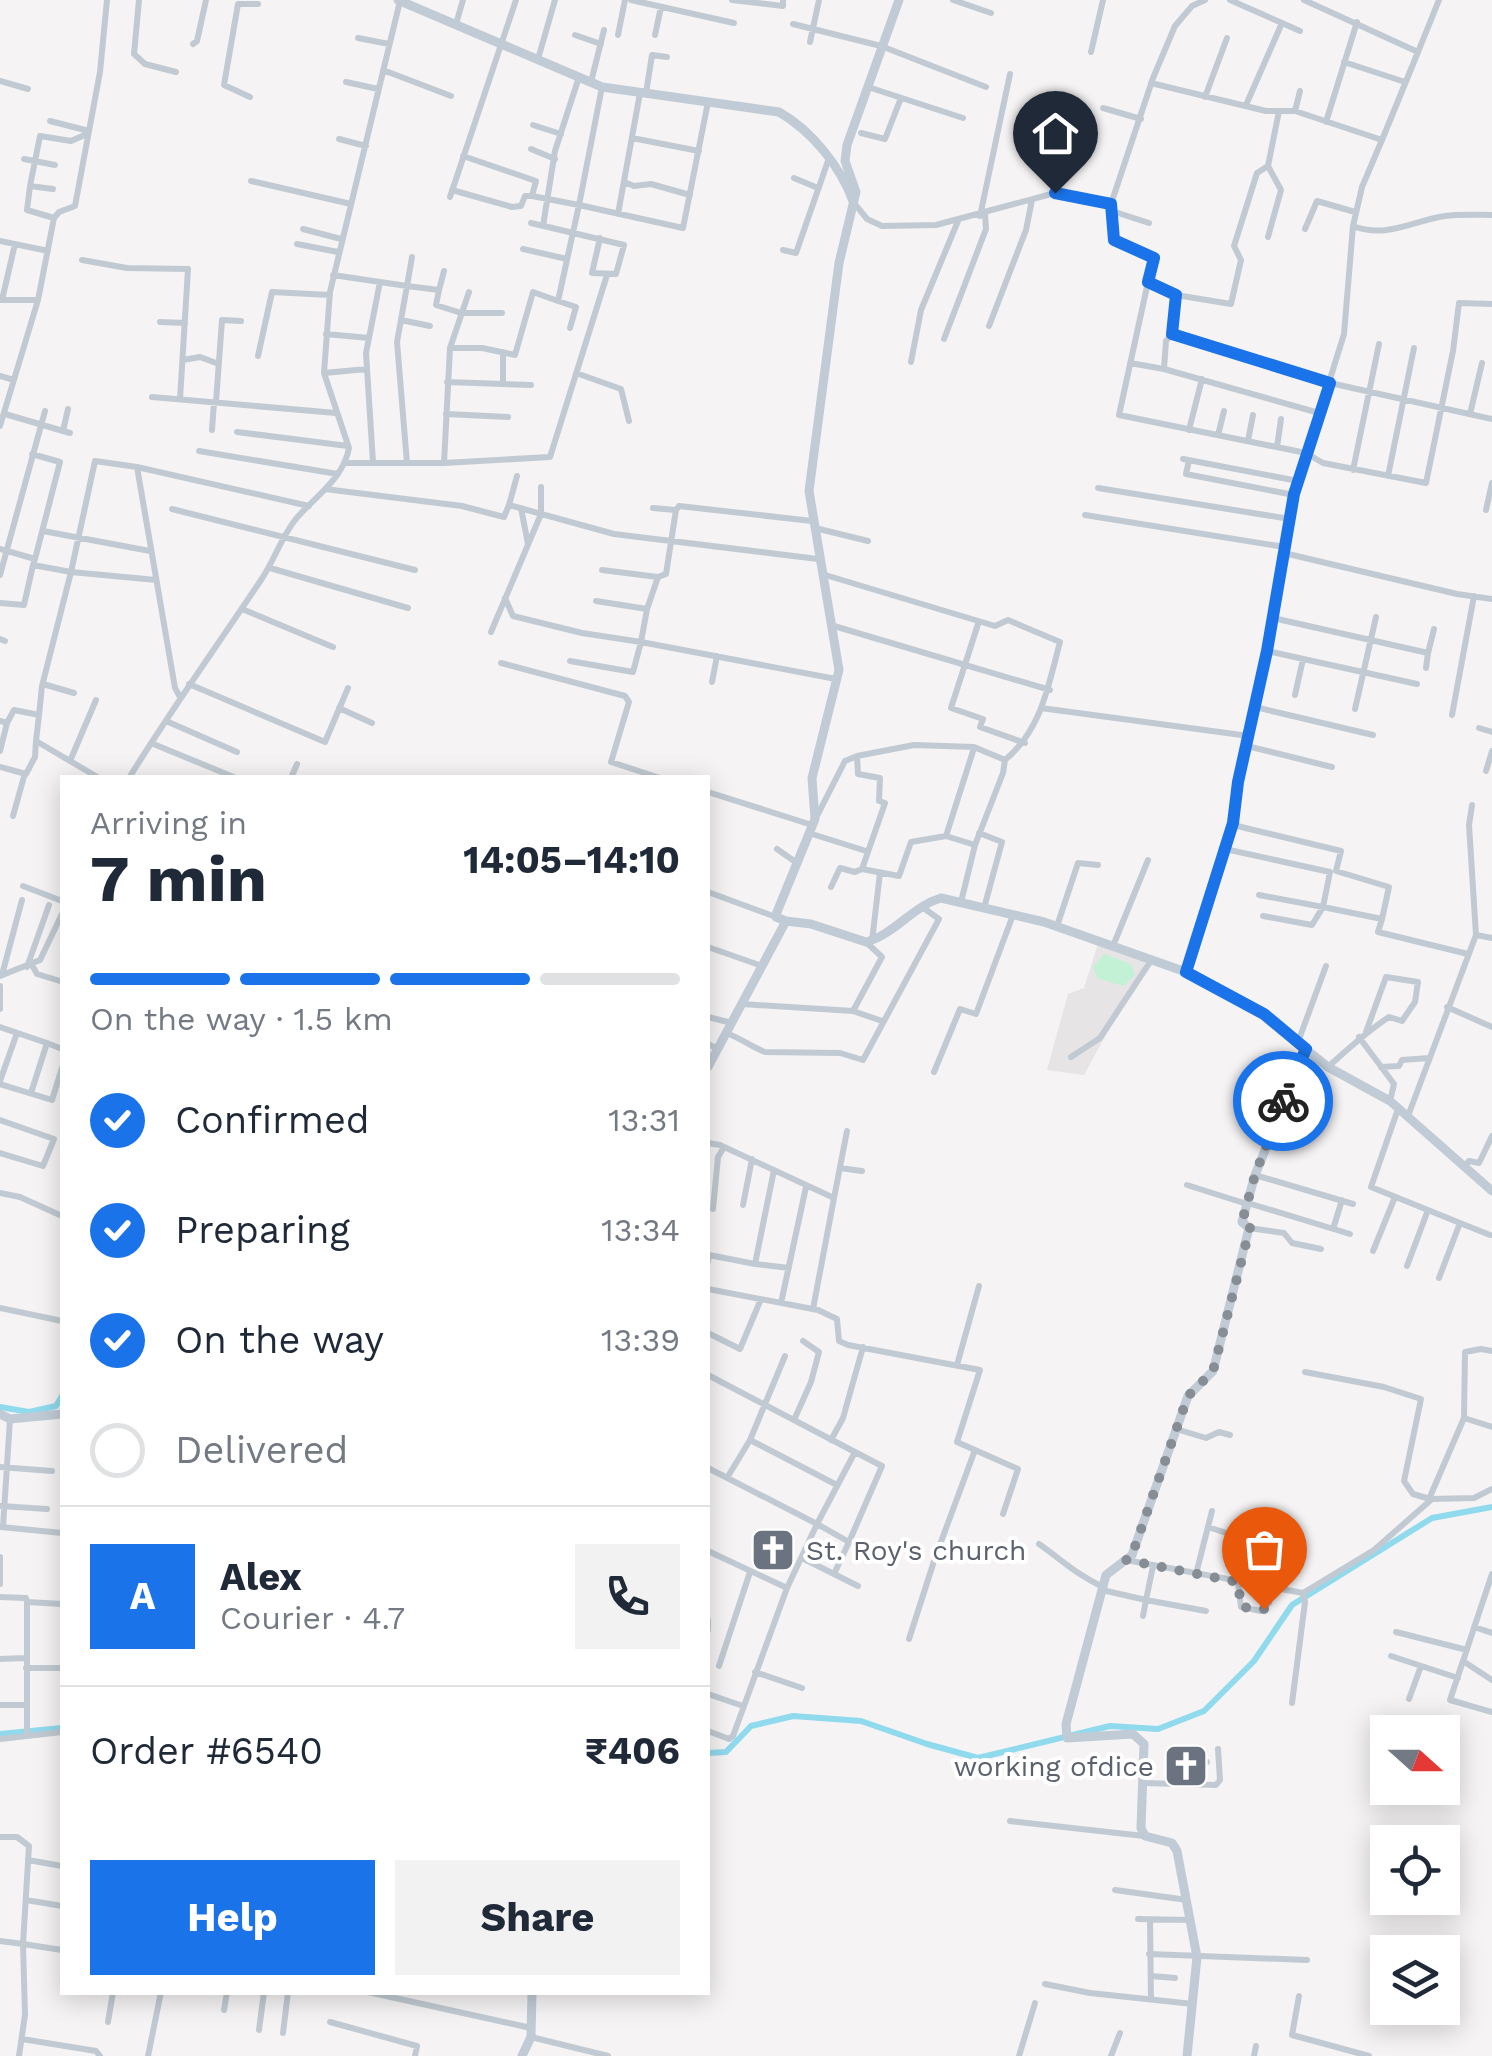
<!DOCTYPE html>
<html lang="en">
<head>
<meta charset="utf-8">
<style>
  :root { --surface:#fff; --page:#f2f2f3; --text:#1f2937; --muted:#747a83; --line:#e0e1e3; --accent:#1a73e8 }
  body { margin:0; font-family:"Work Sans",sans-serif; background:var(--page); color:var(--text); height:100vh; display:flex; flex-direction:column; font-size:38px; white-space:nowrap }
  * { box-sizing:border-box; margin:0 }
  p { font-size:32px; color:var(--muted) }
  .icon { flex:none; width:55px; height:55px; fill:none; stroke:currentColor; stroke-width:2; stroke-linecap:round; stroke-linejoin:round }
  .map { position:relative; flex:1; overflow:hidden }
  .drawer { position:absolute; left:60px; top:775px; width:650px; height:1220px; display:flex; flex-direction:column; background:var(--surface); border-radius:0px; box-shadow:0 5px 25px #0003 }
  .drawer>* { flex:none }
  .needle { width:65px; rotate:111deg }
  .buttons { position:absolute; left:1370px; top:1715px; display:grid; gap:20px }
  .buttons a { display:grid; place-items:center; width:90px; height:90px; border-radius:0px; background:var(--surface); box-shadow:0 5px 25px #0003; font-size:50px }
  .pin { position:absolute; display:grid; place-items:center; width:85px; height:85px; color:#fff; margin:-102px -42px; border-radius:50% 50% 50% 0; rotate:-45deg; box-shadow:0 0 10px #0007 }
  .pin .icon { rotate:45deg }
  .courier { position:absolute; display:grid; place-items:center; width:100px; height:100px; margin:-50px; border:8px solid #1a73e8; border-radius:50%; background:#fff; color:#222; box-shadow:0 2px 12px #0007 }
  .headline em { font-style:normal; font-weight:700 }
  .headline div { display:flex; flex-direction:column-reverse }
  .headline { display:flex; align-items:center; justify-content:space-between; height:170px; padding:0 30px }
  h1 { font-size:65px; font-weight:700; line-height:75px }
  .bar { display:grid; grid-template-columns:repeat(4,1fr); gap:15px 10px; align-content:center; height:120px; padding:0 30px }
  .bar i { height:12px; border-radius:8px; background:var(--line) }
  .bar .active { background:var(--accent) }
  .bar p { grid-column:span 4 }
  .line { display:flex; align-items:center; gap:25px; padding:0 30px; border-top:2px solid var(--line) }
  .line div { flex:1 }
  .round { display:grid; place-items:center; flex:none; width:105px; height:105px; border-radius:0px; background:var(--page) }
  ol { padding:0 30px; list-style:none }
  li { display:flex; align-items:center; gap:30px; height:110px }
  li p { margin-inline-start:auto }
  li .icon { padding:10px; border-radius:50%; background:var(--accent); color:#fff; stroke-width:4 }
  li:last-child { color:var(--muted) }
  li i { width:55px; height:55px; border:5px solid var(--line); border-radius:50% }
  .primary-button { display:flex; gap:20px; margin-top:auto; padding:20px 30px }
  .primary-button a { flex:1; height:115px; border-radius:0px; background:var(--accent); color:#fff; font-size:40px; font-weight:700; line-height:115px; text-align:center }
  .primary-button a+a { background:var(--page); color:var(--text) }
  .map>svg:first-child { display:block }
  .education { fill:#e6e4e5 }
  .green { fill:#c3f1d5 }
  .lines { fill:none; stroke-linecap:round; stroke-linejoin:round }
  .canal { stroke:#90daee; stroke-width:6 }
  .street { stroke:#c1cad2; stroke-width:6 }
  .secondary { stroke:#c1cbd6; stroke-width:9 }
  .done { stroke:#868d94; stroke-width:10; stroke-dasharray:0 18 }
  .route { stroke:#1a73e8; stroke-width:12 }
  .labels { text-anchor:middle; dominant-baseline:central; stroke-width:8; stroke-linejoin:round; paint-order:stroke }
  .worship-label { font-size:28px; fill:#5b616d; stroke:#fff; text-anchor:start }
</style>
</head>
<body>
<div class="map">
<svg width="1492" height="2056" viewBox="0 0 1492 2056">
  <rect width="100%" height="100%" fill="#f5f3f3"/>
  <path class="education" d="M1098,944L1146,961L1084,1075L1047,1070L1068,994L1084,988Z"/>
  <path class="green" d="M1104,954L1131,964L1135,975L1123,986L1097,978L1093,967Z"/>
  <g class="lines">
    <path class="canal" d="M0,1407L29,1412L56,1406L62,1396
      M0,1734L62,1728
      M708,1753L726,1752L751,1726L793,1716L861,1721L927,1744L978,1758L1110,1726L1158,1729L1204,1711L1254,1661L1292,1605L1432,1518L1492,1507"/>
    <path class="street" d="M139,0L134,54L145,64L176,72
      M631,0L734,23
      M732,0L783,6V0
      M953,0L991,13
      M1230,0L1282,23L1246,105
      M1304,0L1418,52L1382,140
      M1282,23L1300,31
      M456,24L463,0
      M793,24L881,46L986,87
      M575,35L601,44
      M618,35L625,0
      M655,35L661,7
      M358,38L389,44
      M810,42L819,0
      M193,44L197,41L206,0
      M1091,52L1103,0
      M1418,52L1439,0
      M538,59L555,0
      M1344,62L1405,82
      M383,70L451,96
      M0,81L28,89
      M346,82L378,89
      M591,82L604,30
      M1151,83L1266,111H1295L1382,140L1362,187L1353,226
      M602,87L579,205L683,228L708,102
      M868,87L963,118
      M646,93L652,55L667,57
      M250,97L224,85L238,4H258
      M1205,97L1227,38
      M1103,108L1141,119
      M1295,111L1300,91
      M50,121L89,131
      M1326,122L1357,22
      M533,125L561,134
      M861,133L885,139L901,98
      M632,138L699,151
      M339,139L366,146
      M531,149L555,159
      M24,159L55,165
      M794,178L818,188
      M251,181L351,204
      M624,182L634,186L651,184L690,195
      M30,186L27,210L54,218
      M53,189L30,186L40,136L71,141L87,134
      M452,190L512,207L521,206L525,196H531
      M1055,193L1063,146
      M450,197L516,0
      M854,203L867,219L882,226L936,225L1055,193L1111,204L1153,78L1175,26L1192,6L1205,0
      M1111,204L1114,241L1154,258L1148,282L1176,295L1172,334L1330,383L1492,419
      M1112,211L1149,223
      M618,214L640,93
      M980,216L1010,74
      M531,223L624,245L616,274L592,273L600,238
      M543,226L555,151L579,77
      M303,229L341,239
      M1305,229L1317,201L1355,212
      M1268,237L1281,190L1268,166L1279,111
      M0,241L48,251
      M297,244L338,252
      M523,249L567,259
      M783,250L796,253L829,158
      M82,260L127,268L188,269L180,399
      M333,275L407,286L412,257
      M1148,282L1119,415L1306,453L1323,463L1426,483L1453,351L1459,303L1492,304
      M439,290L444,271
      M1176,295L1231,304L1241,260L1234,246L1257,173L1268,166
      M0,300H38
      M2,300L15,244
      M558,301L576,307L570,328
      M401,320L430,326
      M160,322L185,323
      M989,326L1026,230L1032,200
      M326,334L369,338L366,353L373,462
      M369,338L380,282
      M944,339L986,229L985,214
      M450,348L469,292
      M258,356L272,292L330,295
      M183,360L200,357L219,364
      M911,362L921,310L958,221
      M1130,363L1164,369L1166,341L1172,334
      M1164,369L1319,413
      M324,373L367,369
      M576,373L621,389L629,421
      M0,376L14,380
      M447,382L503,384V352
      M503,384L531,385
      M152,397L336,413
      M216,402L222,320L241,321
      M5,414L70,433
      M446,414L508,417
      M1470,414L1482,363
      M0,426L38,300L54,218L59,212L75,206L100,72L107,0
      M212,430L214,402
      M1189,430L1202,379
      M63,431L68,409
      M237,432L348,446
      M1218,435L1224,411
      M1248,441L1253,415
      M1277,447L1281,419
      M199,451L338,474
      M32,454L60,462L35,559
      M1183,459L1298,481
      M1189,460L1186,474L1294,495
      M344,463H444L550,457L607,275
      M407,463L397,342L407,286L439,290L436,305L461,313H502
      M444,463L450,348H482L515,355L533,292L558,301L579,205L532,196L536,181L463,156
      M137,467L309,506
      M1353,470L1379,344
      M1388,476L1414,348
      M1098,488L1290,519
      M325,489L462,506L504,517L509,505L614,534L818,559
      M509,505L517,476
      M521,508L528,544
      M653,508L676,510L679,506L812,521
      M172,509L415,570
      M1486,510L1492,483
      M1085,515L1285,547
      M815,528L868,541
      M43,531L150,551
      M0,549L35,559L33,565L71,572L95,461L137,467L175,688L180,697
      M1284,553L1457,594L1492,599
      M270,568L408,608
      M602,570L658,577L666,574L676,510
      M822,574L995,626L1008,620L1060,642C1048,686 1042,729 1005,760
      M0,575L45,411
      M505,598L513,616L582,633L641,642L633,672L570,661
      M596,601L647,609L641,642L836,679
      M0,603L24,605L33,565
      M242,609L333,647
      M647,609L658,577
      M1273,618L1428,653L1434,629
      M979,621L951,708L983,719L980,727L1025,743
      M834,626L1050,690
      M491,632L541,514V487
      M0,639L5,641
      M1267,651L1417,684
      M501,663L625,696L629,702L611,762L660,778
      M1426,668L1428,653
      M712,682L717,656
      M43,684L74,693
      M189,684L325,742L348,688
      M1295,695L1303,659
      M1255,707L1373,735
      M339,708L372,723
      M1041,708L1249,736
      M1355,709L1376,617
      M39,715L42,686L71,572L156,580
      M1452,715L1474,596
      M0,721L7,723L14,710L39,715L36,741
      M166,721L237,752
      M1479,728L1492,732
      M151,743L236,778
      M1247,746L1332,767
      M0,751L7,723
      M857,756L858,774L880,778L879,801L885,803L862,869L899,876L911,842L946,836L974,748
      M70,761L96,700
      M0,767L26,774L35,757L36,741L99,778
      M1486,771L1492,751
      M129,778C171,710 217,646 261,580C274,561 281,538 295,520C314,497 343,480 349,448L324,373L330,292L400,1
      M291,778L297,764
      M708,792L812,825
      M13,816L25,773
      M816,818L845,761L857,756L914,745L974,747L1005,760L1003,773L975,845L961,902
      M1233,825L1341,851L1336,871L1389,887L1382,919
      M809,833L866,851
      M979,833L1002,842L984,908
      M946,836L975,845
      M777,849L797,863
      M1225,849L1330,872L1323,907L1382,919L1378,932L1468,954
      M23,886L62,901
      M831,887L840,868L855,872L862,869
      M708,892L776,917
      M1259,895L1323,907L1312,925L1263,916
      M1057,926L1078,863L1098,865
      M1476,935L1492,938
      M872,941L880,873
      M1113,946L1148,860
      M708,947L762,966
      M32,965L37,974L60,981
      M27,967L49,905
      M1186,972L1233,823L1238,782L1267,651L1294,495L1344,334L1353,226C1386,239 1412,221 1445,216C1460,214 1476,215 1492,215
      M2,975L22,900
      M0,976L40,960L62,914
      M0,986V1009
      M742,1004L853,1011L882,1021
      M1447,1007L1492,1027
      M853,1011L882,957L866,942
      M708,1017L732,1023
      M0,1027L47,1043
      M726,1033C741,1038 751,1047 765,1052L840,1053L863,1060L939,919L922,907
      M1359,1037L1394,1084L1390,1101
      M1298,1042L1326,966
      M708,1044L718,1049
      M1071,1057L1100,1038L1152,959
      M1328,1067C1348,1049 1366,1032 1389,1017L1402,1021L1415,1002L1418,982L1386,977L1366,1032
      M1381,1067L1399,1066L1402,1060L1429,1058
      M934,1072L960,1009L976,1014L1013,915
      M0,1081L17,1033
      M0,1084L52,1100L62,1068
      M31,1093L47,1043L62,1049
      M1398,1109L1371,1187L1460,1223L1439,1278
      M1408,1116L1476,935L1469,825L1472,805
      M0,1120L54,1139L43,1166L0,1153
      M708,1143L720,1145L834,1198L813,1309
      M1464,1167L1469,1161L1479,1163L1492,1136
      M840,1168L862,1171
      M1255,1175L1353,1204
      M1187,1185L1247,1204
      M0,1193L20,1197L62,1216
      M834,1198L847,1131
      M1248,1203L1350,1234
      M743,1205L752,1159
      M713,1209L718,1157L724,1147
      M1460,1223L1490,1235
      M1249,1228L1284,1233L1292,1243L1321,1249
      M1333,1229L1342,1200
      M1373,1251L1395,1197
      M708,1261L709,1255L755,1264L774,1170
      M756,1264L789,1268
      M1407,1266L1428,1210
      M708,1289L818,1310L837,1319L839,1341L848,1345L980,1370L957,1442L975,1450L935,1558L909,1639
      M781,1303L806,1187
      M0,1308L62,1321
      M708,1333L740,1349L761,1299
      M957,1365L979,1286
      M1305,1372L1384,1387L1421,1399L1404,1481L1413,1494L1430,1499
      M708,1375L855,1452
      M1464,1417L1465,1352L1481,1349L1492,1351
      M794,1420L811,1382L819,1352L803,1341
      M1176,1429L1206,1438L1219,1432L1230,1435
      M750,1440L837,1485
      M831,1440L843,1418L863,1347
      M975,1450L1018,1469L1003,1514
      M0,1467L52,1471
      M708,1468L817,1524L855,1452L882,1466L849,1542L817,1524L787,1588
      M727,1478L750,1440L785,1356
      M1429,1499L1464,1418L1492,1427
      M1,1506L47,1509
      M1,1527L62,1533
      M3,1527L10,1419
      M1208,1527L1245,1539L1233,1581
      M1245,1539L1264,1545
      M1039,1544C1062,1560 1077,1575 1103,1587
      M708,1551L787,1588L733,1736L729,1739L708,1731
      M0,1557V1584
      M802,1558L858,1586
      M1126,1560L1303,1593L1374,1550L1432,1499L1474,1498L1492,1489
      M834,1574L849,1542
      M1196,1574L1212,1511
      M1492,1574L1450,1700L1492,1712
      M1238,1582L1241,1607L1261,1611L1269,1603
      M1102,1590L1146,1600L1153,1566
      M0,1597L26,1598L27,1602
      M1143,1616L1146,1600L1206,1611
      M708,1620V1630
      M1474,1627L1492,1633
      M1396,1632L1467,1650
      M1391,1656L1458,1678
      M0,1659L26,1658
      M1463,1661L1492,1680
      M719,1666L750,1572
      M26,1668H62
      M755,1672L802,1688
      M708,1694L743,1706
      M1409,1699L1421,1666
      M1292,1703L1305,1602L1303,1593
      M0,1705H27
      M27,1736V1602L62,1604
      M0,1739L62,1732
      M1142,1783L1216,1785L1220,1780L1218,1749
      M1178,1784L1182,1761L1207,1762
      M1010,1821L1144,1836
      M0,1837H17L29,1846L23,1944L62,1950
      M28,1860L62,1866
      M1115,1890L1187,1900
      M26,1900L62,1906
      M1138,1919L1190,1920
      M1150,1920L1151,2000
      M0,1941L23,1944L25,2015L19,2056
      M1149,1954L1307,1960
      M1151,1976L1175,1978
      M1045,1984L1090,1993L1193,2004
      M368,1992L531,2028
      M1299,1996L1292,2035L1369,2056
      M224,2010L227,1992
      M108,2022L113,1992
      M330,2022L417,2046L415,2056
      M259,2030L264,1992
      M283,2033L288,1992
      M531,2037L608,2056
      M22,2039L96,2051L100,2056
      M148,2056L161,1992
      M1019,2056L1035,2003
      M1111,2056L1120,2033
      M1254,2056L1256,2046"/>
    <path class="secondary" d="M398,0L602,87L779,112C812,131 840,166 853,201
      M786,921L776,917L777,912L815,819L812,778L839,670L809,491L839,263L856,192L845,161L847,145L899,0
      M786,921L811,924L866,942C895,934 913,906 941,898L1044,922L1186,972L1229,994L1263,1015L1328,1067L1390,1101L1492,1191
      M708,1067L786,921
      M0,1414L10,1419L62,1414
      M522,2056L531,2037L532,1992
      M1187,2056L1197,1957L1177,1851L1172,1843L1145,1836L1141,1828L1144,1744L1133,1734L1067,1738L1066,1724L1106,1575L1132,1555L1188,1396L1213,1371L1249,1228L1242,1222L1255,1175L1306,1049"/>
  </g>
  <g class="lines">
    <path class="done" d="M1264,1609L1241,1607L1238,1582L1126,1560L1132,1555L1188,1396L1213,1371L1250,1228L1242,1222L1255,1175L1283,1101"/>
    <path class="route" d="M1055,193L1111,204L1114,240L1154,258L1148,282L1176,295L1172,334L1330,383L1294,494L1267,651L1238,782L1233,823L1186,972L1264,1014L1306,1049L1283,1101"/>
  </g>
  <defs>
    <symbol id="church-square" viewBox="-11 -11 22 22"><rect x="-9" y="-9" width="18" height="18" rx="4" fill="#6b7280" stroke="#fff"/><path d="M-1.2-6h2.4v3.5h3.3v2.4h-3.3V6h-2.4V-.1h-3.3v-2.4h3.3Z" fill="#fff"/></symbol>
  </defs>
  <g fill-rule="evenodd">
    <use href="#church-square" x="748" y="1525" width="50" height="50"/>
    <use href="#church-square" x="1161" y="1741" width="50" height="50"/>
  </g>
  <g class="labels">
    <g class="worship-label">
      <text x="806" y="1550">St. Roy's church</text>
      <text x="1154" y="1766" text-anchor="end">working ofdice</text>
    </g>
  </g>
</svg>
<div class="buttons">
<a><svg class="needle" viewBox="-14 -14 28 28"><path d="M0-13l5 13h-10z" fill="#e53935"/><path d="M0 13l5-13h-10z" fill="#747a83"/></svg></a>
<a><svg class="icon" aria-label="locate" viewBox="0 0 24 24"><circle cx="12" cy="12" r="6"/><path d="M12 2v4M12 18v4M2 12h4M18 12h4"/></svg></a>
<a><svg class="icon" aria-label="layers" viewBox="0 0 24 24"><path d="M12 4l9 5-9 5-9-5zM3 14l9 5 9-5"/></svg></a>
</div>
<div class="pin" style="left:1264px;top:1609px;background:#ea580c"><svg class="icon" aria-label="bag" viewBox="0 0 24 24"><path d="M5 8h14l-1 12H6zM9 8a3 3 0 0 1 6 0"/></svg></div>
<div class="pin" style="left:1055px;top:193px;background:#1f2937"><svg class="icon" aria-label="home" viewBox="0 0 24 24"><path d="M3 11l9-7 9 7M6 9v11h12V9"/></svg></div>
<div class="courier" style="left:1283px;top:1101px"><svg class="icon" aria-label="bike" viewBox="0 0 24 24"><circle cx="6" cy="16" r="4"/><circle cx="18" cy="16" r="4"/><path d="M6 16l4-8h5l3 8M10 8l3 8H6M13 5h3"/></svg></div>
<section class="drawer">
<div class="headline"><div><h1>7 min</h1><p>Arriving in</p></div><em>14:05–14:10</em></div>
<div class="bar"><i class="active"></i><i class="active"></i><i class="active"></i><i></i><p>On the way · 1.5 km</p></div>
<ol>
<li><svg class="icon" aria-label="check" viewBox="0 0 24 24"><path d="M5 12l5 5 9-10"/></svg>Confirmed<p>13:31</p></li>
<li><svg class="icon" aria-label="check" viewBox="0 0 24 24"><path d="M5 12l5 5 9-10"/></svg>Preparing<p>13:34</p></li>
<li><svg class="icon" aria-label="check" viewBox="0 0 24 24"><path d="M5 12l5 5 9-10"/></svg>On the way<p>13:39</p></li>
<li><i></i>Delivered</li>
</ol>
<div class="line" style="height:180px"><b class="round" style="background:var(--accent);color:#fff">A</b><div><b>Alex</b><p>Courier · 4.7</p></div><a class="round"><svg class="icon" aria-label="phone" viewBox="0 0 24 24"><path d="M5 4h4l2 5-3 2q2 4 5 5l2-3 5 2v4C11 20 4 13 5 4z"/></svg></a></div>
<div class="line" style="height:130px"><div>Order #6540</div><b>₹406</b></div>
<div class="primary-button"><a>Help</a><a>Share</a></div>
</section>
</div>
</body>
</html>
